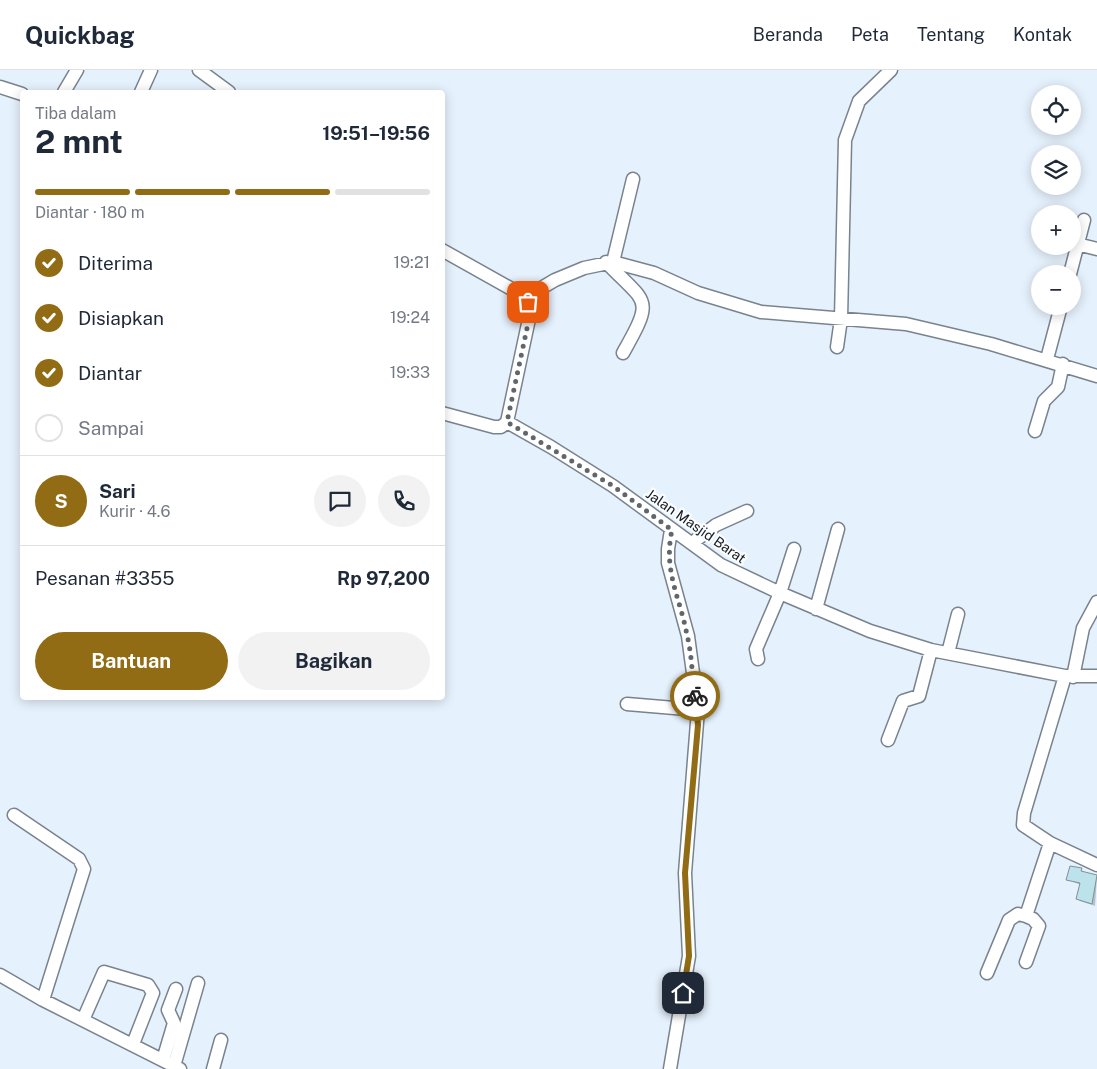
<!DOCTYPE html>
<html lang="id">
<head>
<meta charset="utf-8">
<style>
  :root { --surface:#fff; --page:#f2f2f3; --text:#1f2937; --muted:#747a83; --line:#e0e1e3; --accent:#926c14 }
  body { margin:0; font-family:"Public Sans",sans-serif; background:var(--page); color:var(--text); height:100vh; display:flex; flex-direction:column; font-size:19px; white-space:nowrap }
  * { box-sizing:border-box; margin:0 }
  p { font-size:16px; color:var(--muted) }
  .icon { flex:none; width:28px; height:28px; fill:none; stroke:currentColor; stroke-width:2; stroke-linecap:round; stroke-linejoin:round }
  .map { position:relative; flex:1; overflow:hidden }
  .drawer { position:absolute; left:20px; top:20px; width:425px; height:610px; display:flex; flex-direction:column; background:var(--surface); border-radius:5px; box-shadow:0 2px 12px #0003 }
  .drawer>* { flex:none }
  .controls { position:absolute; left:1031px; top:15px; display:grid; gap:10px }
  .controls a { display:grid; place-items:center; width:50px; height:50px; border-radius:50%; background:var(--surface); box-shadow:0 2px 12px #0003; font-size:25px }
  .pin { position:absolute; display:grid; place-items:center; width:42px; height:42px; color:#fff; margin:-21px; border-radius:10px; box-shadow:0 2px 8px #0006 }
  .courier { position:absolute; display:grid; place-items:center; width:50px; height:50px; margin:-25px; border:4px solid #926c14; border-radius:50%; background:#fff; color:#222; box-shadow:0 1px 6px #0007 }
  .headline em { font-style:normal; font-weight:700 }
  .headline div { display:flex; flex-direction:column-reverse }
  .headline { display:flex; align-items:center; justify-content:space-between; height:85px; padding:0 15px }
  h1 { font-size:32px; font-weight:700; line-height:38px }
  .bar { display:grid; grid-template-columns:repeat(4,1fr); gap:8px 5px; align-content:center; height:60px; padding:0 15px }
  .bar i { height:6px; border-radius:4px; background:var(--line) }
  .bar .selected { background:var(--accent) }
  .bar p { grid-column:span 4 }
  .line { display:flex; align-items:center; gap:12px; padding:0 15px; border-top:1px solid var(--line) }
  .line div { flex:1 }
  .round { display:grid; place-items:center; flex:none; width:52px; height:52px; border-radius:26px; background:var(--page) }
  ol { padding:0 15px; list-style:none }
  li { display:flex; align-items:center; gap:15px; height:55px }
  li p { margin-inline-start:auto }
  li .icon { padding:5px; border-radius:50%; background:var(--accent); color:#fff; stroke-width:4 }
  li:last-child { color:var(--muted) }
  li i { width:28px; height:28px; border:2px solid var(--line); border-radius:50% }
  .cta { display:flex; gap:10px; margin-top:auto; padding:10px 15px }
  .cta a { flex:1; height:58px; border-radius:30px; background:var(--accent); color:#fff; font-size:20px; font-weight:700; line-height:58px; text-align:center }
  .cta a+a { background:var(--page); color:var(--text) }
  header { display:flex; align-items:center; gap:30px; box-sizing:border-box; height:70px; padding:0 25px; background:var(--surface); border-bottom:1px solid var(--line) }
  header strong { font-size:24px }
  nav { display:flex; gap:28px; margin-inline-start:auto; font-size:18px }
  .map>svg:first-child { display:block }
  .shadow { fill:#0003 }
  .building { fill:#bce2eb; stroke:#809194 }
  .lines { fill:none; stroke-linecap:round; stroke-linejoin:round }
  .minor-casing { stroke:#79838d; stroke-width:15 }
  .minor { stroke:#fff; stroke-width:12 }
  .done { stroke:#5f666c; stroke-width:5; stroke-dasharray:0 9 }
  .route { stroke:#926c14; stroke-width:6 }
  .labels { text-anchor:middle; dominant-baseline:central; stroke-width:4.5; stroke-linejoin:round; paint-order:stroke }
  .street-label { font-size:14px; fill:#171b1f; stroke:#fafdff }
</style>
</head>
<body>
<header>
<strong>Quickbag</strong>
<nav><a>Beranda</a><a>Peta</a><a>Tentang</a><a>Kontak</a></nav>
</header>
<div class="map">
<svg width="1097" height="999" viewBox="0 0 1097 999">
  <rect width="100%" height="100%" fill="#e5f1fc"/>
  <path class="shadow" d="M1081,799L1084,803L1097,806L1095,836L1080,831L1077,828L1081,815L1068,810Z"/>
  <path class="building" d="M1070,796L1082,798L1081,801L1097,805L1092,834L1076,829L1080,813L1066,810Z"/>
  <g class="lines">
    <defs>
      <path id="minor" d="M199,0L229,22
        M0,17L22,24
        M64,22L77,0
        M141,22L151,0
        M1077,174L1097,179
        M442,180L526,227L529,249L507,352L551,377L613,416L721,495L780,523L870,561L931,580L1065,606H1097
        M606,192C647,235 655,226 623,283
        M613,192L633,109
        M1070,204L1084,150
        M526,227L555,210L584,198L613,192L654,203L698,223L761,242L906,254L991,274L1097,306
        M837,277L841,249L845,70L859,31L891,0
        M1047,289L1061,236
        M442,343L494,357H501L507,352
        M1035,361L1044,331L1058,317L1063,294
        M692,473L716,455L747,441
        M816,539L838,459
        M948,583L958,544
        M758,589L756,579L780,523L794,479
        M1065,606L1024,743L1023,755L1050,773L1097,795
        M1073,607L1083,558L1097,532
        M627,634L698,640
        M888,670L903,631L919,626L931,580
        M14,745L79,789L84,799L43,930
        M1026,892L1039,856L1033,849L1026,846
        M987,903L1007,855L1009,850L1018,844L1026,846L1050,773
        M0,905L43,930L180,999
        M83,950L104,902L148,915L153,923L133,974
        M163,990L174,953L168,940L176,919
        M174,996L198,913
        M213,999L221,970
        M670,999L689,886L685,803L698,640L688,566L668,493V479L671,460"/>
    </defs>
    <use href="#minor" class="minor-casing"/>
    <use href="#minor" class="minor"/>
  </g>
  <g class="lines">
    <path class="done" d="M528,232L529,249L507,352L613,416L672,460C663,501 680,527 687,565C692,585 692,606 695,626"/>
    <path class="route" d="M683,923L689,886L685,803L698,655L695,626"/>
  </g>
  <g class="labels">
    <g class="street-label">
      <text transform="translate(696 456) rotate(35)">Jalan Masjid Barat</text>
    </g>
  </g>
</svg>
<div class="controls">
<a><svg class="icon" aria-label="locate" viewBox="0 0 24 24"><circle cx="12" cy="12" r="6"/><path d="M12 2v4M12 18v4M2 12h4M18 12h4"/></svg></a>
<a><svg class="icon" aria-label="layers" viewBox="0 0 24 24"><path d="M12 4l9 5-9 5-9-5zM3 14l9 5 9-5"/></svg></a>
<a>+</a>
<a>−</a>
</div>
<div class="pin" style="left:528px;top:232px;background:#ea580c"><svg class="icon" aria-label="bag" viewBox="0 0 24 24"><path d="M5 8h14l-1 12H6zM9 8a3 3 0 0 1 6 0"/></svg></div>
<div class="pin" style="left:683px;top:923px;background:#1f2937"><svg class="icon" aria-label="home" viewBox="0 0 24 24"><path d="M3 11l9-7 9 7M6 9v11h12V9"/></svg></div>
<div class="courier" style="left:695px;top:626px"><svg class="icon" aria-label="bike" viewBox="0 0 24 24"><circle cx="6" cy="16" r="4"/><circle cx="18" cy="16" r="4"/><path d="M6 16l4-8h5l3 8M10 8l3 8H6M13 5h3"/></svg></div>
<section class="drawer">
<div class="headline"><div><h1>2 mnt</h1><p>Tiba dalam</p></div><em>19:51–19:56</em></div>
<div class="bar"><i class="selected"></i><i class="selected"></i><i class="selected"></i><i></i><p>Diantar · 180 m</p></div>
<ol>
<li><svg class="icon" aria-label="check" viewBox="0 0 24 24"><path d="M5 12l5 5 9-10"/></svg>Diterima<p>19:21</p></li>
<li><svg class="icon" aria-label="check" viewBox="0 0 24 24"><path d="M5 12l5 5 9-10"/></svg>Disiapkan<p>19:24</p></li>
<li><svg class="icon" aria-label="check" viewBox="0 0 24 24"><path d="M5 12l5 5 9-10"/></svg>Diantar<p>19:33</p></li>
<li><i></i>Sampai</li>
</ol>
<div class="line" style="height:90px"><b class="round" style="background:var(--accent);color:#fff">S</b><div><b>Sari</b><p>Kurir · 4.6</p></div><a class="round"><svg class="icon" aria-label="chat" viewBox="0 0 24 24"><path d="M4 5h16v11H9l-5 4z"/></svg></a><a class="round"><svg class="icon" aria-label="phone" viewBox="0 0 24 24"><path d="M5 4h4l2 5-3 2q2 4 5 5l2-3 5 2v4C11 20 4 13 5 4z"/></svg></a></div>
<div class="line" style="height:65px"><div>Pesanan #3355</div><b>Rp 97,200</b></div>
<div class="cta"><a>Bantuan</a><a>Bagikan</a></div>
</section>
</div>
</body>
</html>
